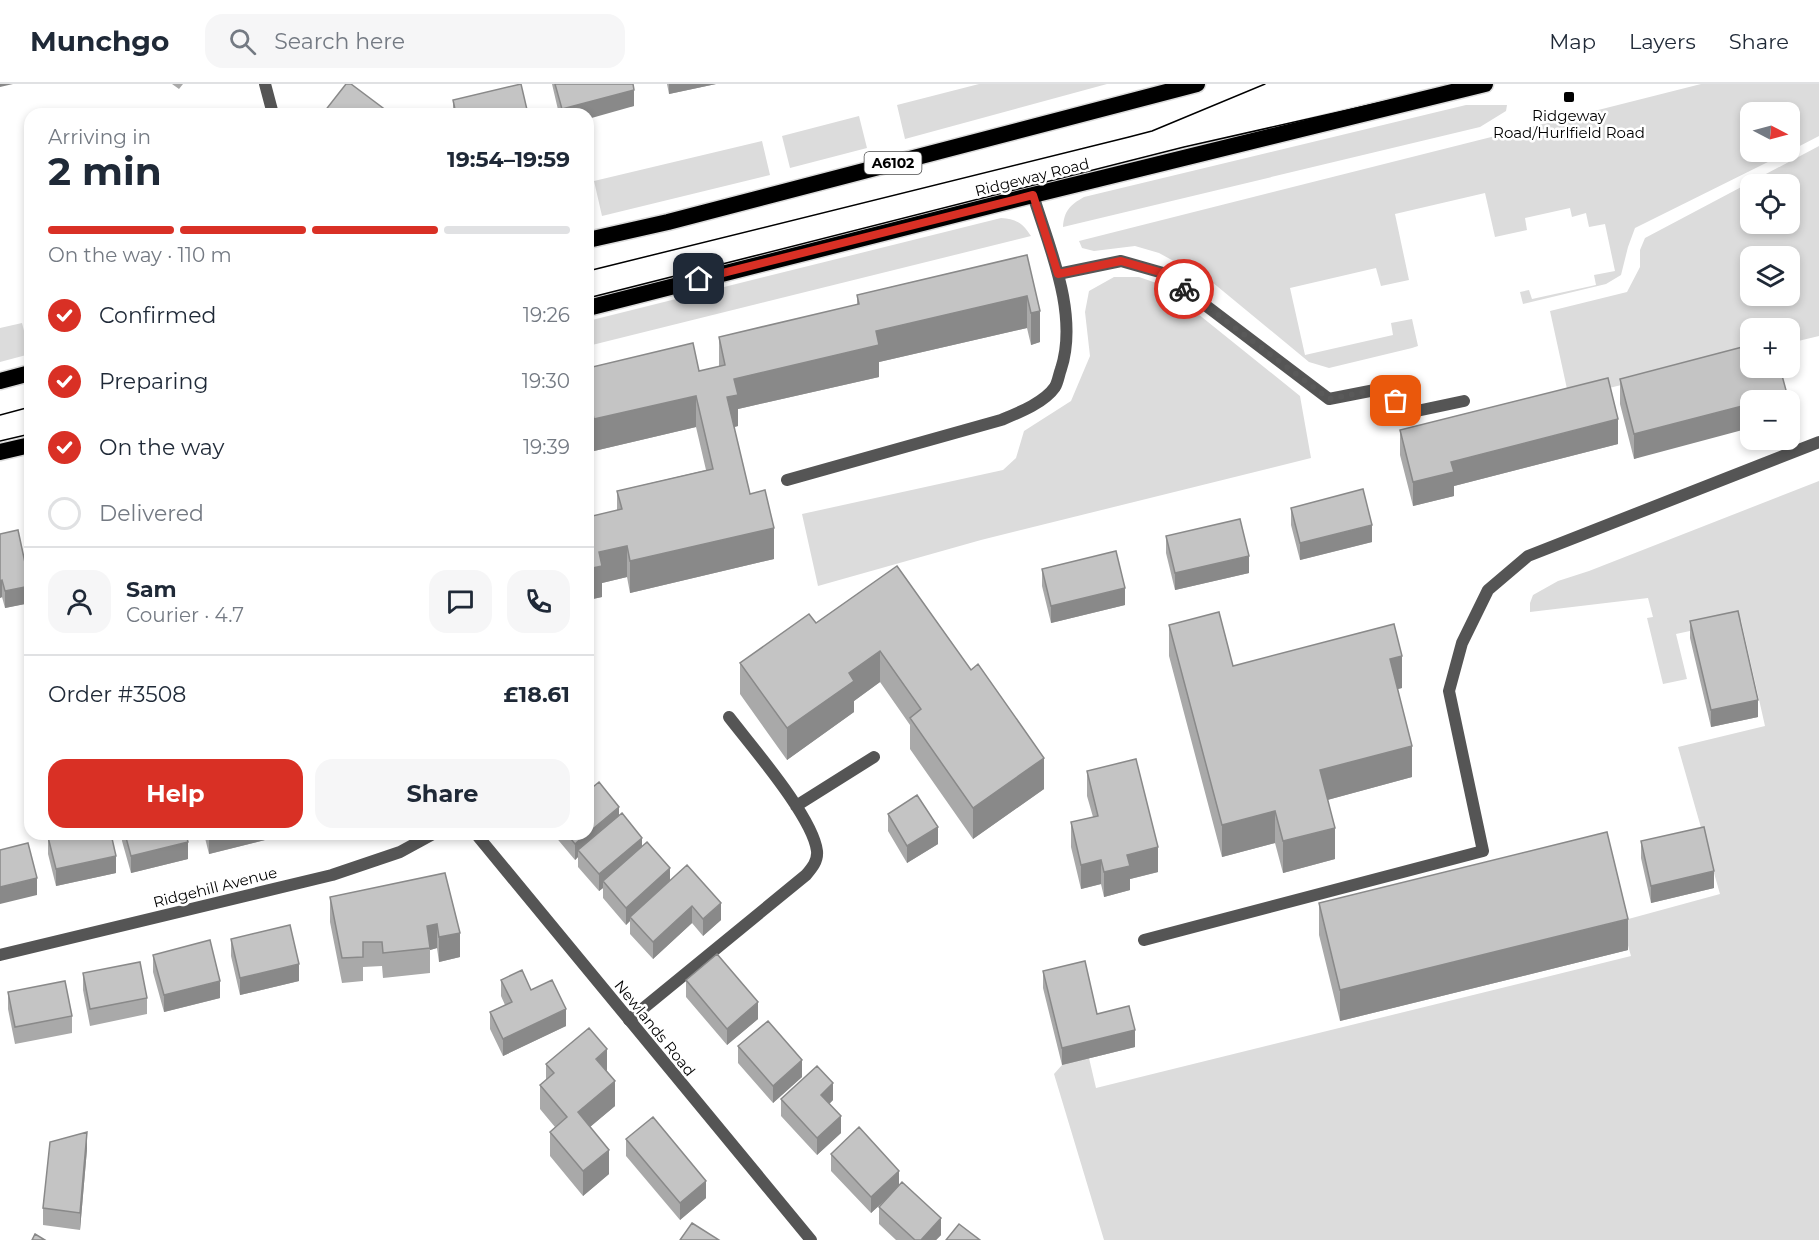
<!DOCTYPE html>
<html lang="en">
<head>
<meta charset="utf-8">
<style>
  :root { --surface:#fff; --page:#f6f6f7; --text:#1f2937; --muted:#747a83; --line:#e0e1e3; --accent:#d93025 }
  body { margin:0; font-family:Montserrat,sans-serif; background:var(--page); color:var(--text); height:100vh; display:flex; flex-direction:column; font-size:22px; white-space:nowrap }
  * { box-sizing:border-box; margin:0 }
  p { font-size:20px; color:var(--muted) }
  .icon { flex:none; width:33px; height:33px; fill:none; stroke:currentColor; stroke-width:2; stroke-linecap:round; stroke-linejoin:round }
  .map { position:relative; flex:1; overflow:hidden }
  .drawer { position:absolute; left:24px; top:24px; width:570px; height:732px; display:flex; flex-direction:column; background:var(--surface); border-radius:18px; box-shadow:0 3px 9px #0003 }
  .drawer>* { flex:none }
  .needle { width:39px; rotate:96deg }
  .fabs { position:absolute; left:1740px; top:18px; display:grid; gap:12px }
  .fabs a { display:grid; place-items:center; width:60px; height:60px; border-radius:12px; background:var(--surface); box-shadow:0 3px 9px #0003; font-size:30px }
  .pin { position:absolute; display:grid; place-items:center; width:51px; height:51px; color:#fff; margin:-26px; border-radius:12px; box-shadow:0 3px 9px #0006 }
  .courier { position:absolute; display:grid; place-items:center; width:60px; height:60px; margin:-30px; border:4px solid #d93025; border-radius:50%; background:#fff; color:#222; box-shadow:0 2px 8px #0007 }
  .head em { font-style:normal; font-weight:700 }
  .head div { display:flex; flex-direction:column-reverse }
  .head { display:flex; align-items:center; justify-content:space-between; height:102px; padding:0 24px }
  h1 { font-size:39px; font-weight:700; line-height:45px }
  .bar { display:grid; grid-template-columns:repeat(4,1fr); gap:9px 6px; align-content:center; height:72px; padding:0 24px }
  .bar i { height:8px; border-radius:4px; background:var(--line) }
  .bar .on { background:var(--accent) }
  .bar p { grid-column:span 4 }
  .line { display:flex; align-items:center; gap:15px; padding:0 24px; border-top:2px solid var(--line) }
  .line div { flex:1 }
  .round { display:grid; place-items:center; flex:none; width:63px; height:63px; border-radius:18px; background:var(--page) }
  ol { padding:0 24px; list-style:none }
  li { display:flex; align-items:center; gap:18px; height:66px }
  li p { margin-inline-start:auto }
  li .icon { padding:6px; border-radius:50%; background:var(--accent); color:#fff; stroke-width:4 }
  li:last-child { color:var(--muted) }
  li i { width:33px; height:33px; border:3px solid var(--line); border-radius:50% }
  .action { display:flex; gap:12px; margin-top:auto; padding:12px 24px }
  .action a { flex:1; height:69px; border-radius:18px; background:var(--accent); color:#fff; font-size:24px; font-weight:700; line-height:69px; text-align:center }
  .action a+a { background:var(--page); color:var(--text) }
  header { display:flex; align-items:center; gap:36px; box-sizing:border-box; height:84px; padding:0 30px; background:var(--surface); border-bottom:2px solid var(--line) }
  header strong { font-size:28px }
  nav { display:flex; gap:33px; margin-inline-start:auto; font-size:21px }
  .search { width:420px; height:54px; background:var(--page); display:flex; align-items:center; gap:15px; box-sizing:border-box; padding:0 21px; border-radius:18px; color:var(--muted); font-size:22px }
  .map>svg:first-child { display:block }
  .green { fill:#dcdcdc; fill-rule:evenodd }
  .lines { fill:none; stroke-linecap:round; stroke-linejoin:round }
  .trunk-casing { stroke:#dbdbdb; stroke-width:19 }
  .service { stroke:#555; stroke-width:12 }
  .minor { stroke:#555; stroke-width:12 }
  .trunk { stroke:#000; stroke-width:16 }
  .tram { stroke:#000; stroke-width:1.5 }
  .wall { fill:#a9a9a9 }
  .shaded-wall { fill:#898989 }
  .building { fill:#c4c4c4; stroke:#898989; stroke-width:1.5 }
  .done { stroke:#595959; stroke-width:6; stroke-dasharray:0 10.8 }
  .route { stroke:#d93025; stroke-width:8 }
  .poi-dot { fill:#000; stroke:#fff; stroke-width:2 }
  .labels { text-anchor:middle; dominant-baseline:central; stroke-width:5; stroke-linejoin:round; paint-order:stroke }
  .shield { fill:#fff; stroke:#4c4c4c; stroke-width:1.5 }
  .shield-label { font-size:14px; font-weight:bold; fill:#000 }
  .poi-label { font-size:15px; fill:#000; stroke:#fff }
  .street-label { font-size:15px; fill:#000; stroke:#fff }
</style>
</head>
<body>
<header>
<strong>Munchgo</strong>
<div class="search"><svg class="icon" aria-label="search" viewBox="0 0 24 24"><circle cx="10" cy="10" r="6"/><path d="M15 15l6 6"/></svg>Search here</div>
<nav><a>Map</a><a>Layers</a><a>Share</a></nav>
</header>
<div class="map">
<svg width="1819" height="1156" viewBox="0 0 1819 1156">
  <rect width="100%" height="100%" fill="#fff"/>
  <path class="green" d="M979,0H1107L905,55L897,21Z
    M1701,0H1819V52L1790,67V28H1750V68H1788L1635,144L1628,163L1621,191L1606,200L1523,220L1520,208L1529,206L1532,215L1596,201L1594,191L1615,187L1605,140L1589,143L1586,129L1572,133L1570,124L1525,134L1527,146L1495,153L1485,109L1395,130L1409,196L1381,202L1376,184L1290,204L1305,271L1393,251L1391,239L1412,235L1418,262L1412,264L1329,284L1309,278L1212,198L1159,169L1135,162L1094,167L1082,164L1079,157Z
    M1466,21H1507L1506,27L1480,43L1063,143C1064,127 1070,121 1084,113Z
    M859,32L867,64L790,84L782,52Z
    M762,57L770,91L602,132L594,97Z
    M1819,62V252L1790,259V244H1750V269L1569,314L1550,227L1627,208L1640,183V166L1645,154ZM1750,100H1790V140H1750ZM1750,172H1790V212H1750Z
    M1001,134C1016,135 1023,139 1031,152L588,262V237Z
    M1114,193H1139L1162,201L1300,312L1311,374L981,456L818,502L802,430L1003,386L1016,374L1024,347L1071,317L1090,272L1085,228L1089,207Z
    M22,239L30,270L0,278V244Z
    M1819,397V1156H1104L1054,990L1062,981L1089,974L1096,1004L1631,872L1621,837L1720,810L1678,663L1765,642L1741,536L1676,550L1687,595L1663,600L1647,534L1653,533L1648,514L1530,528V519L1533,511L1558,497L1589,487Z"/>
  <g class="lines">
    <defs>
      <path id="trunk" d="M588,156L668,138L1197,0
        M588,224L1033,111L1485,0
        M0,297L30,289
        M0,368L30,361"/>
    </defs>
    <use href="#trunk" class="trunk-casing"/>
    <path class="service" d="M1058,190L1121,177L1163,189L1329,315L1380,305L1412,328L1464,317
      M787,396L1001,336C1018,329 1044,319 1055,303C1058,298 1059,290 1061,285C1079,230 1049,163 1033,111
      M796,722L874,673
      M1144,856L1483,767L1449,607L1462,559L1488,506L1528,472L1819,358
      M629,936L806,791C812,784 818,777 817,767C813,733 752,663 729,633"/>
    <path class="minor" d="M265,0L273,30
      M476,750L811,1156
      M0,871L332,791L400,768L433,750"/>
    <use href="#trunk" class="trunk"/>
    <path class="tram" d="M588,187L1129,53L1152,47L1265,0
      M588,214L1184,63L1463,0
      M0,331L30,323
      M0,357L30,350"/>
  </g>
  <path class="wall" d="M172,0H183L179,5Z
    M552,0H633L634,22L588,30H559Z
    M667,0H716L669,10Z
    M453,16L528,30H453Z
    M1027,171L1040,258L1031,261L1027,244L879,278V293L738,325V342L734,343L750,410L774,475L630,509L627,493L602,499V513L588,516L617,426V407L706,386L696,343L594,367L588,341V284L699,287L719,283V253L857,221V211Z
    M1620,295L1787,316L1634,375L1620,320Z
    M1400,346L1618,360L1454,402V412L1413,422L1400,371Z
    M1291,424L1372,458L1300,476L1291,441Z
    M0,450L30,519L5,524L2,513L0,514Z
    M1166,452L1249,489L1175,506L1166,469Z
    M897,482L1044,705L973,755L910,665V641L880,598L854,617V628L787,676L740,610V579L816,539Z
    M1042,485L1125,521L1051,539L1042,502Z
    M1690,537L1758,633L1711,643L1690,554Z
    M1169,541L1233,582L1402,604L1397,605L1412,693L1327,716L1335,775L1283,789L1275,759L1222,773L1169,572Z
    M1087,687L1158,788L1130,795V806L1104,813L1101,800L1081,805L1071,763V738L1093,733L1087,712Z
    M888,730L938,760L907,779L888,747Z
    M619,731L642,762L670,796L721,836L703,852L692,839L653,875L630,850V837L626,841L603,814V804L599,807L578,783V773L575,776L554,751V750H588Z
    M122,750H186L188,775L131,789L122,757Z
    M204,750H265V756L209,770Z
    M48,753L116,789L56,802L48,770Z
    M1641,757L1714,804L1651,819L1641,774Z
    M445,789L460,873L439,878L437,864L430,866V889L383,894L382,882L363,883V897L342,899L330,838V813Z
    M1319,819L1628,866L1340,937L1319,851Z
    M231,855L299,897L240,911L231,872Z
    M153,871L220,914L164,928L153,888Z
    M1043,887L1135,963L1062,981L1043,904Z
    M83,889L147,914V930L90,942L83,906Z
    M501,896L531,906L566,942L503,972L490,945V928L505,921L501,912Z
    M686,896L758,935L727,961L686,913Z
    M8,908L72,932V949L15,960L8,925Z
    M738,962L802,993L773,1019L738,979Z
    M546,980L607,989L615,1022L590,1043L609,1090L583,1112L550,1072V1048L555,1043L540,1025V1001L546,996Z
    M781,1015L833,1016L829,1020L841,1049L817,1071L781,1032Z
    M626,1055L706,1114L680,1136L626,1072Z
    M87,1065L80,1146L43,1141V1124Z
    M831,1070L899,1102L941,1151L936,1156H896L879,1140V1123L891,1111L871,1129L831,1087Z"/>
  <path class="shaded-wall" d="M0,0H13L0,3Z
    M669,0H716L669,10Z
    M634,6V22L588,35V30H562V25Z
    M1027,212V244L879,278V293L738,325V342L727,345V313L734,295L876,247Z
    M1040,227V258L1031,261V229Z
    M1787,310V316H1762Z
    M696,312V343L594,367V335Z
    M1750,320V344L1634,375V350Z
    M1618,335V360L1454,402V412L1413,422V398L1451,378Z
    M1372,441V458L1300,476V459Z
    M774,444V475L630,509V477Z
    M627,462V493L602,499V513L588,516V485L599,468Z
    M1249,472V489L1175,506V489Z
    M2,496V513L0,514V497Z
    M30,502V519L5,524V507Z
    M1125,504V521L1051,539V522Z
    M880,567V598L854,617V628L787,676V644L849,589Z
    M1402,572V604L1390,607V575Z
    M1758,616V633L1711,643V626Z
    M1412,662V693L1320,718V686Z
    M1044,674V705L973,755V724Z
    M619,723V740L578,766V773L575,776V760L586,750H588V749Z
    M1275,727V759L1222,773V741Z
    M938,743V760L907,779V762Z
    M1335,744V775L1283,789V757Z
    M223,750H265V756L209,770V753Z
    M642,754V771L603,797V804L599,807V790Z
    M188,758V775L131,789V772Z
    M1158,763V788L1130,795V806L1104,813V788L1127,771Z
    M116,772V789L56,802V785Z
    M1101,776V800L1081,805V781Z
    M670,784V801L630,833V837L626,841V824Z
    M1714,787V804L1651,819V802Z
    M37,794V811L0,820V803Z
    M721,819V836L703,852V835Z
    M692,822V839L653,875V858Z
    M1628,835V866L1340,937V906Z
    M437,840V864L430,866L427,842Z
    M460,849V873L439,878V853Z
    M299,880V897L240,911V894Z
    M220,897V914L164,928V911Z
    M758,918V935L727,961V945Z
    M566,925V942L503,972V955Z
    M1135,946V963L1062,981V964Z
    M607,965V990L596,975Z
    M802,976V993L773,1019V1002Z
    M615,997V1022L578,1053V1028Z
    M833,999V1016L821,1028V1011Z
    M841,1032V1049L817,1071V1054Z
    M87,1048V1065L80,1146V1129Z
    M609,1066V1090L583,1112V1087Z
    M899,1087V1103L871,1129V1113Z
    M706,1097V1114L680,1136V1119Z
    M941,1134V1151L936,1156H921Z"/>
  <path class="building" d="M346,0H351L391,30H327L324,28Z
    M521,0L528,30H456L453,16Z
    M555,0H633L634,6L562,25Z
    M1027,171L1040,227L1031,229L1027,212L876,247L879,261L734,295L738,311L727,313L750,410L765,406L774,444L630,477L627,462L599,468L602,482L588,485V433L622,425L617,407L713,385L696,312L594,335L588,309V284L693,259L699,287L725,281L719,253L859,220L857,211Z
    M1750,261V284H1780L1787,310L1762,316H1750V320L1634,350L1620,295Z
    M1608,294L1618,335L1451,378L1454,388L1413,398L1400,346Z
    M1363,405L1372,441L1300,459L1291,424Z
    M1240,435L1249,472L1175,489L1166,452Z
    M18,446L30,502L5,507L2,496L0,497V450Z
    M1116,467L1125,504L1051,522L1042,485Z
    M897,482L971,586L978,580L1044,674L973,724L910,634L921,625L880,567L849,589L854,597L787,644L740,579L809,530L816,539Z
    M1738,527L1758,616L1711,626L1690,537Z
    M1219,528L1233,582L1394,540L1402,572L1390,575L1412,662L1320,686L1335,744L1283,757L1275,727L1222,741L1169,541Z
    M1136,675L1158,763L1127,771L1130,782L1104,788L1101,776L1081,781L1071,738L1098,732L1087,687Z
    M599,698L619,723L588,749V707Z
    M917,711L938,743L907,762L888,730Z
    M622,729L642,754L599,790L578,766Z
    M1704,743L1714,787L1651,802L1641,757Z
    M1607,748L1628,835L1340,906L1319,819Z
    M62,750H111L116,772L56,785L48,753Z
    M125,750H186L188,758L131,772Z
    M208,750H223L209,753Z
    M567,750H586L575,760Z
    M647,758L670,784L626,824L603,797Z
    M28,759L37,794L0,803V766Z
    M687,781L721,819L703,835L692,822L653,858L630,833Z
    M445,789L460,849L439,853L437,840L427,842L430,864L383,869L382,858H363V873L342,874L330,813Z
    M290,841L299,880L240,894L231,855Z
    M210,856L220,897L164,911L153,871Z
    M717,870L758,918L727,945L686,896Z
    M1085,877L1097,930L1129,922L1135,946L1062,964L1043,887Z
    M140,878L147,914L90,925L83,889Z
    M522,886L531,906L552,896L566,925L503,955L490,928L512,918L501,896Z
    M65,897L72,932L15,943L8,908Z
    M768,937L802,976L773,1002L738,962Z
    M589,944L607,965L596,975L615,997L578,1028L609,1066L583,1087L550,1048L567,1033L540,1001L554,989L546,980Z
    M817,982L833,999L821,1011L841,1032L817,1054L781,1015Z
    M653,1033L706,1097L680,1119L626,1055Z
    M859,1043L899,1087L871,1113L831,1070Z
    M87,1048L80,1129L43,1124L50,1058Z
    M902,1098L941,1134L921,1156H915L879,1123Z
    M692,1139L719,1156H680Z
    M959,1140L980,1156H946Z
    M35,1150L45,1156H32Z"/>
  <g class="lines">
    <path class="done" d="M1184,205L1329,315L1380,305L1396,317"/>
    <path class="route" d="M699,195L1033,111L1058,190L1121,177L1163,189L1184,205"/>
  </g>
  <rect class="poi-dot" x="1563" y="7" width="12" height="12" rx="3"/>
  <g class="labels">
    <rect class="shield" x="864.5" y="68" width="57" height="22" rx="4.5"/>
    <g class="shield-label">
      <text x="893" y="79">A6102</text>
    </g>
    <g class="poi-label">
      <text x="1569" y="31">Ridgeway<tspan x="1569" dy="17">Road/Hurlfield Road</tspan></text>
    </g>
    <g class="street-label">
      <text transform="translate(1032 93) rotate(-14)">Ridgeway Road</text>
      <text transform="translate(215 803) rotate(-14)">Ridgehill Avenue</text>
      <text transform="translate(655 944) rotate(51)">Newlands Road</text>
    </g>
  </g>
</svg>
<div class="fabs">
<a><svg class="needle" viewBox="-14 -14 28 28"><path d="M0-13l5 13h-10z" fill="#e53935"/><path d="M0 13l5-13h-10z" fill="#747a83"/></svg></a>
<a><svg class="icon" aria-label="locate" viewBox="0 0 24 24"><circle cx="12" cy="12" r="6"/><path d="M12 2v4M12 18v4M2 12h4M18 12h4"/></svg></a>
<a><svg class="icon" aria-label="layers" viewBox="0 0 24 24"><path d="M12 4l9 5-9 5-9-5zM3 14l9 5 9-5"/></svg></a>
<a>+</a>
<a>−</a>
</div>
<div class="pin" style="left:1396px;top:317px;background:#ea580c"><svg class="icon" aria-label="bag" viewBox="0 0 24 24"><path d="M5 8h14l-1 12H6zM9 8a3 3 0 0 1 6 0"/></svg></div>
<div class="pin" style="left:699px;top:195px;background:#1f2937"><svg class="icon" aria-label="home" viewBox="0 0 24 24"><path d="M3 11l9-7 9 7M6 9v11h12V9"/></svg></div>
<div class="courier" style="left:1184px;top:205px"><svg class="icon" aria-label="bike" viewBox="0 0 24 24"><circle cx="6" cy="16" r="4"/><circle cx="18" cy="16" r="4"/><path d="M6 16l4-8h5l3 8M10 8l3 8H6M13 5h3"/></svg></div>
<section class="drawer">
<div class="head"><div><h1>2 min</h1><p>Arriving in</p></div><em>19:54–19:59</em></div>
<div class="bar"><i class="on"></i><i class="on"></i><i class="on"></i><i></i><p>On the way · 110 m</p></div>
<ol>
<li><svg class="icon" aria-label="check" viewBox="0 0 24 24"><path d="M5 12l5 5 9-10"/></svg>Confirmed<p>19:26</p></li>
<li><svg class="icon" aria-label="check" viewBox="0 0 24 24"><path d="M5 12l5 5 9-10"/></svg>Preparing<p>19:30</p></li>
<li><svg class="icon" aria-label="check" viewBox="0 0 24 24"><path d="M5 12l5 5 9-10"/></svg>On the way<p>19:39</p></li>
<li><i></i>Delivered</li>
</ol>
<div class="line" style="height:108px"><a class="round"><svg class="icon" aria-label="person" viewBox="0 0 24 24"><circle cx="12" cy="8" r="4"/><path d="M4 21q1-7 8-7t8 7"/></svg></a><div><b>Sam</b><p>Courier · 4.7</p></div><a class="round"><svg class="icon" aria-label="chat" viewBox="0 0 24 24"><path d="M4 5h16v11H9l-5 4z"/></svg></a><a class="round"><svg class="icon" aria-label="phone" viewBox="0 0 24 24"><path d="M5 4h4l2 5-3 2q2 4 5 5l2-3 5 2v4C11 20 4 13 5 4z"/></svg></a></div>
<div class="line" style="height:78px"><div>Order #3508</div><b>£18.61</b></div>
<div class="action"><a>Help</a><a>Share</a></div>
</section>
</div>
</body>
</html>
